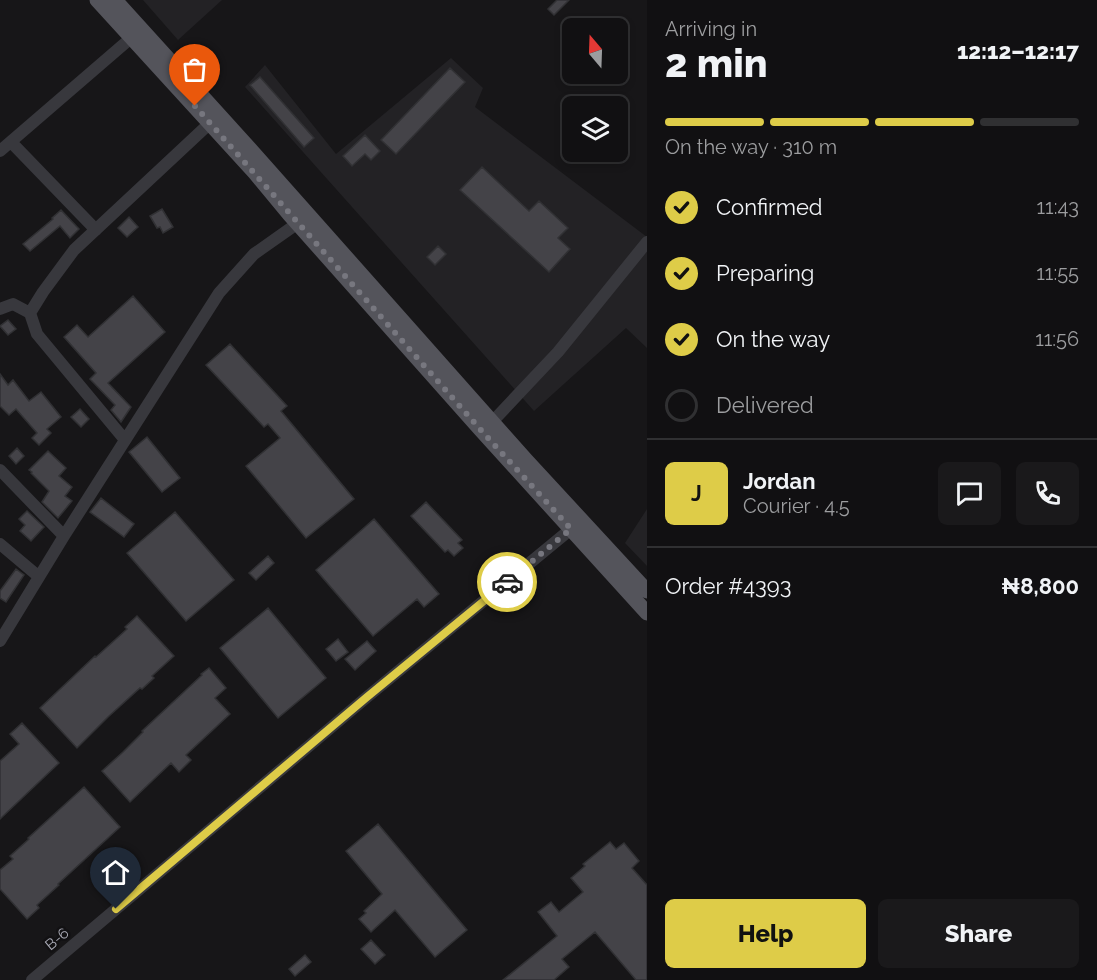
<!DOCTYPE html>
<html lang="en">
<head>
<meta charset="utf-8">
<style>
  :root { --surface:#111012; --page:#1a191b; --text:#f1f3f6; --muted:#9c9d9f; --line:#303032; --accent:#decc48 }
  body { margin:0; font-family:Raleway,sans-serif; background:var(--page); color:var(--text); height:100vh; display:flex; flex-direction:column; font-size:22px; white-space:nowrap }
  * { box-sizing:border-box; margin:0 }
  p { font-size:20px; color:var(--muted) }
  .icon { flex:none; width:33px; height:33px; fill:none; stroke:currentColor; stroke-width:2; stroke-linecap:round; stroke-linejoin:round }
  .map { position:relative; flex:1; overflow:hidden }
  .side { display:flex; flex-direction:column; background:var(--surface); width:450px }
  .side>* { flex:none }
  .needle { width:39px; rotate:341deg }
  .tools { position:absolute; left:562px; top:18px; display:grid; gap:12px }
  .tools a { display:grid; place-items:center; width:66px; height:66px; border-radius:9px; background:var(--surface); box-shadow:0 3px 9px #0003,0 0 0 2px var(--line); font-size:30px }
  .pin { position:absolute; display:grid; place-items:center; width:51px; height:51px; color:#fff; margin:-62px -26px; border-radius:50% 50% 50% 0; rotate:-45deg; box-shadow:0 0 6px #0007 }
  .pin .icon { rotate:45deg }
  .courier { position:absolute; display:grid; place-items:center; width:60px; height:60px; margin:-30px; border:4px solid #decc48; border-radius:50%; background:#fff; color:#222; box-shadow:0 2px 8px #0007 }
  .headline em { font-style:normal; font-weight:800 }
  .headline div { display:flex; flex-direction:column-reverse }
  .headline { display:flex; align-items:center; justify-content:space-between; height:102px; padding:0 18px }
  h1 { font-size:39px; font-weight:800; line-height:45px }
  .bar { display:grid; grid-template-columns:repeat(4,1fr); gap:9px 6px; align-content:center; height:72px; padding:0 18px }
  .bar i { height:8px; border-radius:4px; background:var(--line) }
  .bar .active { background:var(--accent) }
  .bar p { grid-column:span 4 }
  .line { display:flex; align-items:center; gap:15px; padding:0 18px; border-top:2px solid var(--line) }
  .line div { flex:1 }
  .round { display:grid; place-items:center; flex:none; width:63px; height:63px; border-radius:9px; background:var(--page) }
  ol { padding:0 18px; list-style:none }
  li { display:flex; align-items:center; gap:18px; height:66px }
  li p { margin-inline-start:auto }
  li .icon { padding:6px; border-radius:50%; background:var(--accent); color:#111; stroke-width:4 }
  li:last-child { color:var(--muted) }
  li i { width:33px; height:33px; border:3px solid var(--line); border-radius:50% }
  .cta { display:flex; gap:12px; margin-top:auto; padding:12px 18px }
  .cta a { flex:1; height:69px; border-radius:9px; background:var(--accent); color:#111; font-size:24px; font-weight:800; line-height:69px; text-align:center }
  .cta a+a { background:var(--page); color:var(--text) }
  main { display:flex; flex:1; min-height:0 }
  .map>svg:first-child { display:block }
  .built { fill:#232225 }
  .building { fill:#444348; stroke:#313134; stroke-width:1.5 }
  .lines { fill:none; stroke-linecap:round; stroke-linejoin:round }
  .minor { stroke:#38383d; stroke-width:12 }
  .major { stroke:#54545b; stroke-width:15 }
  .done { stroke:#77777f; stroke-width:6; stroke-dasharray:0 10.8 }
  .route { stroke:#decc48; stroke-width:8 }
  .labels { text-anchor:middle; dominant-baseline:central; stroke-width:5; stroke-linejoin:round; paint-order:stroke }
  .street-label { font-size:15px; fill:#aaabb6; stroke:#121113 }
</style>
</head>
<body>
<main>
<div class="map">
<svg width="647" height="980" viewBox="0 0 647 980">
  <rect width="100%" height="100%" fill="#171618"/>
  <path class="built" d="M143,0H222L178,40Z
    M451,58L483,88L475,107L647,237V348L626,328L534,411L245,87L265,65L336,154Z
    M647,509V566L625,543Z"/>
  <path class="building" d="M557,0H569L554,15L548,9Z
    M450,68L465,82L396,154L381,140Z
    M260,77L314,138L304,147L250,85Z
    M365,135L380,151L371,160L365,154L352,166L343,156Z
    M482,167L529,211L539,201L568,228L558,238L570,249L549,272L460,190Z
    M162,209L173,227L163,233L160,227L157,228L150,216Z
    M61,210L79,229L70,238L60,226L30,251L23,244L53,219L52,218Z
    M129,217L138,227L127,237L118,228Z
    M438,246L446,254L435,265L427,257Z
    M133,296L165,332L108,383L131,407L121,422L111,410L115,405L90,379L96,373L64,337L77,325L88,337Z
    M8,320L16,329L8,335L0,326Z
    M230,344L287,406L281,411L354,499L306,538L246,466L280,438L268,424L264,427L206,365Z
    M0,374L8,385L13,380L29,401L41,392L61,417L47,429L51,433L39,445L32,438L37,433L16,409L9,415L0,406Z
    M80,409L89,419L81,427L71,417Z
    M147,437L180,478L162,492L129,452Z
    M17,448L24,456L16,464L9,456Z
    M48,451L66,468L59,476L72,487L65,496L72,501L58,518L42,502L49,491L31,473L32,472L29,470Z
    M101,498L134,524L124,537L90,512Z
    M426,502L462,540L458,543L463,548L454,556L448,550L445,552L411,516Z
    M27,511L44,527L31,541L20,531L25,525L19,519Z
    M175,512L234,580L186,621L127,553Z
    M374,519L439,594L424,607L417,599L373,636L316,570Z
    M268,556L274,563L256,580L249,573Z
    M16,569L24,575L6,602L0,598V591Z
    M268,608L326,678L278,718L220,648Z
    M137,616L174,656L152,676L154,678L142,689L140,688L108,717L77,748L40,708L95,656L96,657L127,629L125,627Z
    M338,639L348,652L336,661L326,649Z
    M367,641L376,651L355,670L345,659Z
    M209,668L226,688L215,698L230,714L186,755L191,760L179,772L171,763L130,802L102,771L123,752L143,732L142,731L202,675L201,674Z
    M22,723L59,763L0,819V761L19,744L10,734Z
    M84,787L120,827L58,884L59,885L37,905L39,908L27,919L0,889V870L13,859L10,856L29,839L28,838Z
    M378,824L467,930L435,957L395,910L371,932L359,919L366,913L364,911L382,894L346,851Z
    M610,842L616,849L624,843L639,861L632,868L647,885V980H636L595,932L562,959L569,967L554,980H503L557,936L538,912L551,902L559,912L583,892L571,878L585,866L583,864Z
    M371,940L385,955L375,964L361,949Z
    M305,955L311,962L295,976L289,969Z"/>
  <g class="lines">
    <path class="minor" d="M11,142L96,230
      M0,151L131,38
      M0,309L13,304L30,313L37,334L125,440
      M30,313L43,292L74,250L210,123
      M493,421L558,352L647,242
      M0,470L64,536
      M0,544L38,576
      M0,641L64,536L219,293L254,254L298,223
      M32,980L367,697L571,529"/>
    <path class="major" d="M97,0L255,173L289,214L480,429L647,613
      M115,0L250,149L526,460L647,591"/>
  </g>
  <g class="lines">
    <path class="done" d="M195,106L480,429L571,529L507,582"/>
    <path class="route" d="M116,909L367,697L507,582"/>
  </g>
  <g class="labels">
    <g class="street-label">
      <text transform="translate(57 939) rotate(-40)">B-6</text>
    </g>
  </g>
</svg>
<div class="tools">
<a><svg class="needle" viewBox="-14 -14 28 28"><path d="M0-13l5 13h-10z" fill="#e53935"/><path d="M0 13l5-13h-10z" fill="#9c9d9f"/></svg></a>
<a><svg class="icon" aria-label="layers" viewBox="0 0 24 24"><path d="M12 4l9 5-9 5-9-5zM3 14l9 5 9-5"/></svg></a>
</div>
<div class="pin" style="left:195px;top:106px;background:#ea580c"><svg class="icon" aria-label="bag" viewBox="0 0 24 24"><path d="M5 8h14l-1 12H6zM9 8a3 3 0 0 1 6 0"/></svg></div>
<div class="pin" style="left:116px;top:909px;background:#1f2937"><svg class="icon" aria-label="home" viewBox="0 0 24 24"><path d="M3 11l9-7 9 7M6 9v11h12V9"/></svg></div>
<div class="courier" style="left:507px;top:582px"><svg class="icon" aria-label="car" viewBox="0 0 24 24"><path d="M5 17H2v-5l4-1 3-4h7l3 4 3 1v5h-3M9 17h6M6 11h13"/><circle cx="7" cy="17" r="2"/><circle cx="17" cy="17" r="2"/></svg></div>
</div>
<section class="side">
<div class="headline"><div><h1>2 min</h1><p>Arriving in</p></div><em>12:12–12:17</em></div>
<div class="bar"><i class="active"></i><i class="active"></i><i class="active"></i><i></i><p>On the way · 310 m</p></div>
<ol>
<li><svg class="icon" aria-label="check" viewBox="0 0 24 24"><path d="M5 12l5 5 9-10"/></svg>Confirmed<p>11:43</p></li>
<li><svg class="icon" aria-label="check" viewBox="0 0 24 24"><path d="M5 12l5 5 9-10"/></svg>Preparing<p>11:55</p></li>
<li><svg class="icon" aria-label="check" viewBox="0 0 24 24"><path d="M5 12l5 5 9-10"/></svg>On the way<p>11:56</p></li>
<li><i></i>Delivered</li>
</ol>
<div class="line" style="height:108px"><b class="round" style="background:var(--accent);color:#111">J</b><div><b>Jordan</b><p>Courier · 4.5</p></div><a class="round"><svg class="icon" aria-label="chat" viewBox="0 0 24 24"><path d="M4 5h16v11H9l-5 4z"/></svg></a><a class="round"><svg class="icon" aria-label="phone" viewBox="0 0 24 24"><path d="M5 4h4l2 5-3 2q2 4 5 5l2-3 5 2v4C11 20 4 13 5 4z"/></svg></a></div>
<div class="line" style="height:78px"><div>Order #4393</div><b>₦8,800</b></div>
<div class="cta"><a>Help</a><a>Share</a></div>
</section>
</main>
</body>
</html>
